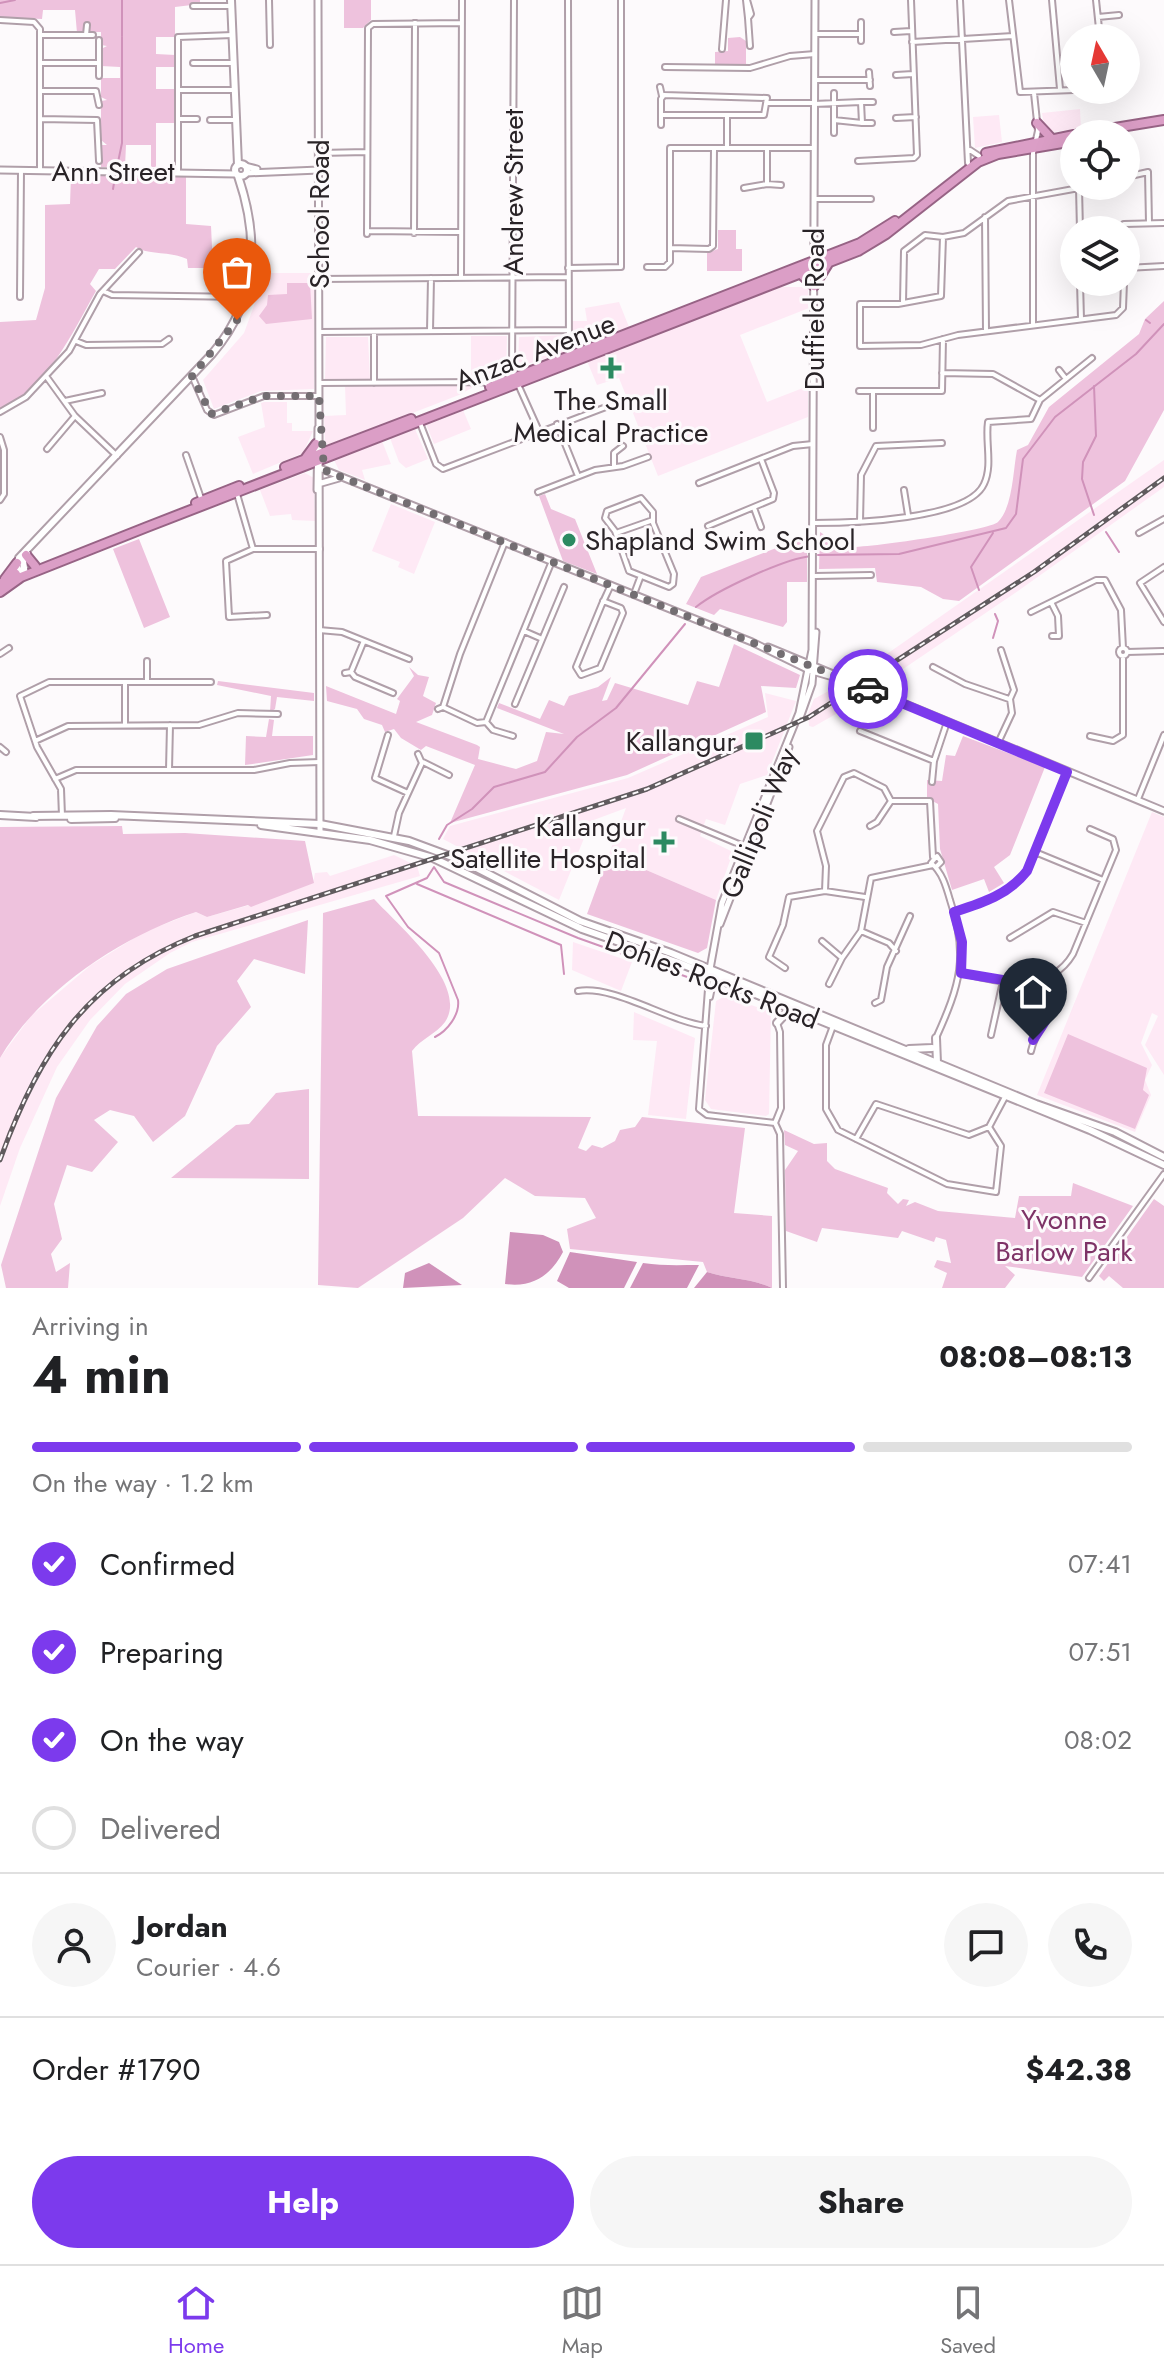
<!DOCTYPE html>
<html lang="en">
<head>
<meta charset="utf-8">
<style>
  :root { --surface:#fff; --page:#f6f6f6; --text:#202124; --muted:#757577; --line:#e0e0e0; --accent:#7c3aed }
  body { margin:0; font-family:Jost,sans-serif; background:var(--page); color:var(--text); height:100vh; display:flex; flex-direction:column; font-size:30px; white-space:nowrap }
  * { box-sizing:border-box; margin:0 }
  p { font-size:26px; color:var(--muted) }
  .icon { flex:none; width:44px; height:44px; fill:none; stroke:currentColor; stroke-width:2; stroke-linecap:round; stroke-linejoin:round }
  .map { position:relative; height:1288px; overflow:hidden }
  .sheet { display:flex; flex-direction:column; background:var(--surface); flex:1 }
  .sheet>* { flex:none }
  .needle { width:52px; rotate:351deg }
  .buttons { position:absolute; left:1060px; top:24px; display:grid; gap:16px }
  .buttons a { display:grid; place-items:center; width:80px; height:80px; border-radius:50%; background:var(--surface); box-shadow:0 8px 32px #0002; font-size:40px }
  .pin { position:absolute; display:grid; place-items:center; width:68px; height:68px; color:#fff; margin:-82px -34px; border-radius:50% 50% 50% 0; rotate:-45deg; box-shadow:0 0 8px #0007 }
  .pin .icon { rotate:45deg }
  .courier { position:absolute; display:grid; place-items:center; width:80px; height:80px; margin:-40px; border:6px solid #7c3aed; border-radius:50%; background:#fff; color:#222; box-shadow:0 2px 10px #0007 }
  .summary em { font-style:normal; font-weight:700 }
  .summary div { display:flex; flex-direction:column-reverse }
  .summary { display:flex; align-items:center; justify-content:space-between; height:136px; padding:0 32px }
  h1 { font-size:52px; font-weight:700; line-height:60px }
  .bar { display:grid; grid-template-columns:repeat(4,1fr); gap:12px 8px; align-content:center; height:96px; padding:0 32px }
  .bar i { height:10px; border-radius:6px; background:var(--line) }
  .bar .on { background:var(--accent) }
  .bar p { grid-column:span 4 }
  .line { display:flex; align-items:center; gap:20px; padding:0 32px; border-top:2px solid var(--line) }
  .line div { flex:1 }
  .round { display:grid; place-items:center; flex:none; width:84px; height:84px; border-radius:42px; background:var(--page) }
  ol { padding:0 32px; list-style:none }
  li { display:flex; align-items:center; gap:24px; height:88px }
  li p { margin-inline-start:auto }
  li .icon { padding:8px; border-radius:50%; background:var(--accent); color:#fff; stroke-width:4 }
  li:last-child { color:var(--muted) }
  li i { width:44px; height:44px; border:4px solid var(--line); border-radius:50% }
  .cta { display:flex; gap:16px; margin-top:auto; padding:16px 32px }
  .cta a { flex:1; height:92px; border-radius:48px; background:var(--accent); color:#fff; font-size:32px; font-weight:700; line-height:92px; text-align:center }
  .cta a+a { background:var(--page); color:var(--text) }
  .tab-bar { display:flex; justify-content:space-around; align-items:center; height:112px; border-top:2px solid var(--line); background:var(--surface); font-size:22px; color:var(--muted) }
  .tab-bar a { display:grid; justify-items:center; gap:4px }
  .tab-bar .on { color:var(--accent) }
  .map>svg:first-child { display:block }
  .built { fill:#fee9f5 }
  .green { fill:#eec2dd }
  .water { fill:#d092ba }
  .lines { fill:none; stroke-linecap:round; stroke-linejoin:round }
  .stream { stroke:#d092ba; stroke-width:2 }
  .minor-casing { stroke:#b09fa9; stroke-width:8 }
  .tertiary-casing { stroke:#b09fa9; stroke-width:9 }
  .secondary-casing { stroke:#b09fa9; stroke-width:10 }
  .trunk-casing { stroke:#976385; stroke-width:12 }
  .minor { stroke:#fff; stroke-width:4 }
  .tertiary { stroke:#fff; stroke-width:5 }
  .secondary { stroke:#fff; stroke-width:6 }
  .trunk { stroke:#db9ec6; stroke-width:8 }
  .rail-casing { stroke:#605b5e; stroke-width:5 }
  .rail { stroke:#fdfafc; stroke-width:2; stroke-dasharray:6; stroke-linecap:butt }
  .done { stroke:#736e72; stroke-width:8; stroke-dasharray:0 14.4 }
  .route { stroke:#7c3aed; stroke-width:10 }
  .poi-dot { fill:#2c8a61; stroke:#fdfafc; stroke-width:3 }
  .labels { text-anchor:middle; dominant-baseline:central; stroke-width:6; stroke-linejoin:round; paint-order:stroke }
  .street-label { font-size:28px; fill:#292327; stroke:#fdfafc }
  .poi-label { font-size:28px; fill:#292327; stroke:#fdfafc; text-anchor:end }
  .park-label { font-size:28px; fill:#7e3367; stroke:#fdfafc }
</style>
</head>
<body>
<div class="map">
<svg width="1164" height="1288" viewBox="0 0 1164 1288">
  <rect width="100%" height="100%" fill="#fdfafc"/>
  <path class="built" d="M1080,109L1081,128L1054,132L1044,126L1042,113Z
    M999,115L1002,142L975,148L973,117Z
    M266,273H314V389L261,391L214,409L203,380L244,333Z
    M778,287H808L809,308L740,335L767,402L808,386V417L658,476L619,378L597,385L587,361Z
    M619,302L629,327L571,346V321H587L585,308Z
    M565,335L563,353L518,367L519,337Z
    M471,336H507L506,375L471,379Z
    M326,337H368L370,379L325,381Z
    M477,385L459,395L330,445L325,443L324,416L346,415L345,386Z
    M264,402H287V423H292V431H313L303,453L253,474L238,437L265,427L261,403Z
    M463,410L471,429L434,444L426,424Z
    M415,429L428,459L406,468L399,462L390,438Z
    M382,441L391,464L362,470L365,480L339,470L334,460Z
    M1164,460V487L1018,591L878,686L854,677Z
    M305,473L314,478L315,521L292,520L291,514L270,516L260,490Z
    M391,504L435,522L414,574L398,567L400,562L372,551Z
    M836,687L856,692L857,702L813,727L809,726L808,714L814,699Z
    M765,693L796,701L767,775L740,784L725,825L706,819L700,836L733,852L716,900L609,854L626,808L591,821L559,900L443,839L450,826L628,778L768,717Z
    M1152,812L1164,817V1075L1145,1045L1158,1016L1152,1013L1141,1043L1152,1065L1145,1080L1151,1095L1135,1132L1037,1095Z
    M394,855L417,866L420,876L192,942L170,953L125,984L90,1020L57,1067L20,1148L0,1206V1058L31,1016L91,965L144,932L196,912L207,917L260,902L313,883L315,873L327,872L330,876Z
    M573,942L632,962L621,991L572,970Z
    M725,996L771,1012L769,1114L766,1116L711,1109L705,1100L716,1001Z
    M634,1012L695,1038L686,1119L648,1115L657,1041L633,1040Z"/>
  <path class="green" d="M0,0H200V4L175,7V37H156V54L175,55V67H156V89H175V123H156V167H151V145H126L125,167H101V145H107L101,140V101L107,100L101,97V78H120V67L101,66V49L107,46L101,45V32H89L88,25L84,32L77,33L75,10H43L42,19L0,17Z
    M344,0H371V20L363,28H344Z
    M740,37L746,41V66H715V52L728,51V38Z
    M186,175V224L211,226L213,268H188L187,259C170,251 147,255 136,247L115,269H99L90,284L96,291C71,335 49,386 0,409V322L36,320L45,288V205L70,204L71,176Z
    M718,230H736V249H742V271H707V253L718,249Z
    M287,283H310L312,319L266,324L259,316L267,305L268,295L287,294Z
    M1164,301V410L1125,481L959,601L943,599L921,587L877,582L875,568L819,569L820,532C828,537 837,547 846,547C864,549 990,530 998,522C1013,507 1013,470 1017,450L1028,445L1049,407L1139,334L1145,319Z
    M545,494L551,509L575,519L597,574L563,561L539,496Z
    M807,536V582H787V622L783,627L720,609L714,615L686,604L701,577Z
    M139,539L170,617L144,628L113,549Z
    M734,644L800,675L796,688L761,686L766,712L627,775L450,823L475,765L426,746L421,750L401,738L394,729L385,732L382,725L364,719L357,709L327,701L326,686L396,714L400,701L397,699L414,676L409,667L418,675L429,677L423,696L436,703L432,715L416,722L477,745L480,747L478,759L516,769L537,761L546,732L564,734L497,708L499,703L540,719L549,700L564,706L569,696L598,687L611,677L602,701L607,700L615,683L688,705L697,681L719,687Z
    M218,681L314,693V701L277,697L275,709L270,712L271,696L217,685Z
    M269,719L274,720L272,736H313V755L245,765L246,736L266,737Z
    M963,736L1045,767L1010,855L994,867L1004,883L989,892L984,879L952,890L940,849L938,804L927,798V780L942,781L946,755L955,756Z
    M122,826L123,834L185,833L305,841L314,883L251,907L248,905L207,917L196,912C122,936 40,990 0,1058V827Z
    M609,854L716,900L707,948L698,953L587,914Z
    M374,899C397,924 470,985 445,1022C436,1034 421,1039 412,1051L418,1116L591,1117L578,1148L586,1151L592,1145L602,1148L615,1141L620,1130L635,1127L642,1117L745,1128L734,1213L772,1216V1288C751,1278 729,1279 707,1272L703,1262L570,1249L567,1229L596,1218L585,1198L535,1196L505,1178L463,1218L358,1288L318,1285L323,913Z
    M308,920L305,974L254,959L237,981L251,1007L217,1046L185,1116L153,1142L134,1116L110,1110L94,1120L118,1142L92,1172L67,1165L54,1204L62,1239L51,1254L56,1272L70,1263L68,1288H6L1,1265L56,1098L97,1026L126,994L167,969Z
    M1068,1034L1147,1068L1143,1090L1149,1095L1135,1129L1044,1093Z
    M309,1089V1179L171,1178L236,1125L249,1124L276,1093Z
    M784,1130L814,1144L827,1143V1161L835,1169L888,1188L887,1193L898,1204L903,1199L909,1200L906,1206L915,1202L938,1211L1015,1218L1019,1196H1071L1073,1183L1133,1206L1082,1277L1005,1266L1015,1275L1005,1288H942L947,1273L934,1267L937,1260L951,1263L946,1240L936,1237L934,1242L902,1231L898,1238L822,1228L817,1242L786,1231L785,1170L798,1151L785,1145Z
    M1154,1199L1164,1206V1288H1123L1109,1276L1104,1281L1099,1276Z"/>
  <path class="water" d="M510,1232L543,1235L559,1242L563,1252C551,1275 533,1288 505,1284Z
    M570,1252L637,1262L624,1288H569L557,1281Z
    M429,1263L462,1285L403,1288L405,1273Z
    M643,1263C662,1266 680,1265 699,1265L687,1288H630Z
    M707,1272C729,1279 751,1278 772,1288H694Z"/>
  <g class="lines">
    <path class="stream" d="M122,0V36
      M0,3L15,0
      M117,167L122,143V37
      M113,189L115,177
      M1146,320L1150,323
      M1094,515L1082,479L1083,462L1096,436L1094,386
      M1106,532L1119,552
      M818,555L899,554L1006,528L1016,514L1023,459L1055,417L1136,354L1164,324
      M979,590L971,567L993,533
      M696,607C717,590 784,559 811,556
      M993,638L998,621L995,614
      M439,839L447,825L472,809L494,787L545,772L577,737L616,708L685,624
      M417,884L561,945L564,974
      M435,1037C447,1031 460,1015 458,1000L439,953L408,927L386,896L427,878L434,867L444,882L578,938L690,978"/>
    <defs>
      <path id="minor" d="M269,0L270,45
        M514,0L512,371L539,431
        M568,0L569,356
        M746,0L748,18
        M747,0L751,14L748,18L750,46
        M960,0L968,163
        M1009,0L1020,92L1074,90
        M1052,0L1060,89
        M1096,0L1100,38
        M193,6H232
        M1098,17L1119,15
        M0,20L34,22L40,29V170
        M861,22V41
        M894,32L911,31
        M816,34H861
        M40,35H93
        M86,35L87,25
        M912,42L1013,36
        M722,49L726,0
        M40,63H99
        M193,63H234
        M665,67L750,68L790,56L815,54
        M869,72L870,86
        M896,75L913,74
        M99,76V40
        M815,80H870
        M660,87L662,96
        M178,90H235
        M40,91H96L99,105
        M861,102H873
        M768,103H814
        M814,104L861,102L862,123L834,120V93
        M662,115H727V148
        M896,118L916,117
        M40,119L97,120L99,161
        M178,119H197
        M210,120H236
        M834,120V133
        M862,123H872
        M661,125V99L664,95L767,98L764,115H727
        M970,150L979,156
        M319,153L367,152
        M858,161L914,158L917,155L911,0
        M178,171V37L233,35
        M1126,177L1148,172L1149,223
        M767,184L781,185
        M1090,186L1008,201L964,233L943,237L941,296L898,304H860V346L921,345L958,335L1116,315L1123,308L1124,282
        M744,188L767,184V148
        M1079,188L1080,230
        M814,199H871
        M985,217L986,331
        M1124,224L1164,223
        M369,231L461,232
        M414,233L415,23
        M367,234L368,28L373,24L462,23
        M670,248L709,249L713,246L714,149
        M647,267H665L670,262V148H814
        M568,268L621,267V0
        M1126,268L1164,266
        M461,278L462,0
        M319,279L568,277
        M1080,282L1081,319
        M103,291L112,295L243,297
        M20,297L21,170
        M903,303L904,251L925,235L943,237
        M1033,325V153L1038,131L1034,93
        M430,331L431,278
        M319,332L568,330
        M374,332V383
        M76,341L86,345L162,344L169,339
        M1059,370L1066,379
        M46,376L75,416L117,456
        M192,376L207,410L214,415L264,396H319
        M319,383L483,382L491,386
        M859,391H942L943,339
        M873,391V428
        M1040,400L1092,358
        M65,401L102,393
        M0,412L26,397L69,351L100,294L139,252
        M420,423L436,464L443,469L627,399
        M557,424L578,476
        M0,437L4,450V494L0,500
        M47,449L75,416
        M186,455L202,501
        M614,467V453L623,446
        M699,483L793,446L813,444
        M904,490L908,515
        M538,492L595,470L623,466L648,457
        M237,494L253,549
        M641,498L653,512V523L674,574L673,584L669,587L629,571L615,531L605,518L607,511Z
        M754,508L761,527
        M860,522L861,475L876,446L942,443
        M814,523C851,523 968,520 984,484C993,465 985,442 988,422L1031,419L1040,400L993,374L942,373
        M708,526L773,499L774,493L761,459
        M616,533L653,520
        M1139,533L1164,519
        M1164,567L1140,583L1164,622
        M815,576L871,575
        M634,594L640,578
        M603,601L621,608L623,613L600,668L581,675L576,667L602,604C605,598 608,591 611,585
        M1052,604L1058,616L1059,636H1052
        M1031,612L1096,580H1105L1121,610L1123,648
        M267,615L229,617L226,561L253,549H320
        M319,630L342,632L409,659
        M524,631L540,638
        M1119 652a4 4 0 1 1 8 0a4 4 0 1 1-8 0Z
        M1127,652L1163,651
        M0,654L9,648
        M933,667L965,684L1009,699
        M351,672L355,677L393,693
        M345,673L351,672L363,643
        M125,682V725
        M147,682V661
        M515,704L564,587
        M443,707L460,654L505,542
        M438,709L443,707L477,723L486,722
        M486,722L552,561
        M486,722L493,730L513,736
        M860,731L934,761
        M388,735L375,778L408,793
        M1090,736L1113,741L1123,735V656
        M35,741L68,726L199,725L238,713L278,714
        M998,743L1012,713L1010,699L1014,690L1001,650
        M0,747L6,752
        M423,762L449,775
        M169,770L170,725
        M55,779L76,770H254L290,763L320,762
        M932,782L934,761L947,722
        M1138,799L1164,735
        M62,816L61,789L37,747L20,696L49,682H211
        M679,819L746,847
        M870,826L877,822L891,801H930L933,857
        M394,836L399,813L422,763L418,754
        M1035,852L1103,880
        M936,867L941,862L937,856L931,863C942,872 946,886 950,900C969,956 960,985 936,1038
        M825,891L826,866L817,831L844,777L854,773L884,788L891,801
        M954,912C982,903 1008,895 1027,871L1067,772
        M861,931L889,943L896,951
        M1010,938L1053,912L1086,923
        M822,941L842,958
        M785,968L769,957L783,925L789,897L825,891L865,897
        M961,973C999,982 1049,995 1073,954L1116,850L1113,839L1090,829
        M709,976L699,1109L707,1115L775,1123
        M829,984L842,958L861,931L871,878L933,865
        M578,991C615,985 667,1021 706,1026
        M710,997L714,977
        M875,1003L881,1000L887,967L910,916
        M777,1023L780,1032L781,1108L775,1123L780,1134L783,1288
        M833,1026L826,1045V1109L838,1130L947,1184L996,1192L1001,1146L989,1127
        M991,1035L1003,981
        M1031,1051C1039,1016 1060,1021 1046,979
        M856,1139L876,1104L969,1135L989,1127L1005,1097
        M1089,1278L1164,1174"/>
      <path id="tertiary" d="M318,0L320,833
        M245,166L257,169
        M0,170L236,174
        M246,173L319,170
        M322,469L752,642L809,670L850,682
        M318,484L339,478
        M317,490L318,428
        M768,647L1164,811
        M801,715L812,684L816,632
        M720,924L789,747
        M710,969L722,903L799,713L812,650L815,0"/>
      <path id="secondary" d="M231,0L238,165
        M235 170a6 6 0 1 1 12 0a6 6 0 1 1-12 0Z
        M25,575L23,561L27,554
        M21,577L17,566L19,558L212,354C257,302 260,240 238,176
        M0,815L36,817
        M33,816L111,815L320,824L409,841L463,861L580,921L671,953L1036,1104L1115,1132L1164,1157
        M71,819L115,818
        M261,825L370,840L433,858L582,929L679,963L1090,1130L1164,1165
        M777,1023L790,1009
        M936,1038L937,1063
        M909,1049L932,1048"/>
      <path id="trunk" d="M1037,123L1051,138
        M1078,134L1164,120
        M986,153L1074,135
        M800,273L814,286L829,262
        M490,387L860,243L895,221
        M305,459L316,444
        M285,467L411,419
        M196,503L239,486
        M26,555L35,566
        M5,579L17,563
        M0,584L16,574
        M0,592L21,577L147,527L858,251L886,234L978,162L998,154L1074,141"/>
    </defs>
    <use href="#minor" class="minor-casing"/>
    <use href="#tertiary" class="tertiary-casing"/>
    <use href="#secondary" class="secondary-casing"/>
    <use href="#trunk" class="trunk-casing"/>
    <use href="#minor" class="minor"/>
    <use href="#tertiary" class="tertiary"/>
    <use href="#secondary" class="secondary"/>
    <use href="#trunk" class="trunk"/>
    <defs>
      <path id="rail" d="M0,1160C38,1054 86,979 195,936L647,789L809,717L1034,572L1164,478"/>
    </defs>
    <use href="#rail" class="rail-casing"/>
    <use href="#rail" class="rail"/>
  </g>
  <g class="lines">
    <path class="done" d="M237,320L192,376L211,414L264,396H319L324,470L868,689"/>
    <path class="route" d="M868,689L1067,772L1027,871C1008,895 982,903 954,912L962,942L961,973L1021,983L1046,979C1056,1010 1050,1013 1033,1040"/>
  </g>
  <g class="poi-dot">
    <path d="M607 356h8v8h8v8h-8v8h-8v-8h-8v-8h8z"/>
    <circle cx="569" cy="540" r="8"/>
    <rect x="744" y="731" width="20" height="20" rx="4"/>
    <path d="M660 830h8v8h8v8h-8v8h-8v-8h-8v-8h8z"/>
  </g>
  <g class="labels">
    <g class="street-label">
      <text x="113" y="171">Ann Street</text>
      <text transform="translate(513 192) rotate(-90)">Andrew Street</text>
      <text transform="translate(319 214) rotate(-90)">School Road</text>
      <text transform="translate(814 309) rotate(-90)">Duffield Road</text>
      <text transform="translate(535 352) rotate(-21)">Anzac Avenue</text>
      <text transform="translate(759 823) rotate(-68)">Gallipoli Way</text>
      <text transform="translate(712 980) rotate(21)">Dohles Rocks Road</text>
    </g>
    <g class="poi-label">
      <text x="611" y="400" text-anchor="middle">The Small<tspan x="611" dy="32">Medical Practice</tspan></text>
      <text x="585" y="540" text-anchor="start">Shapland Swim School</text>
      <text x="736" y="741">Kallangur</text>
      <text x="646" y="826">Kallangur<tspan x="646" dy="32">Satellite Hospital</tspan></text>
    </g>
    <g class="park-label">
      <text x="1064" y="1219">Yvonne<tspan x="1064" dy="32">Barlow Park</tspan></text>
    </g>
  </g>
</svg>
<div class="buttons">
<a><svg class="needle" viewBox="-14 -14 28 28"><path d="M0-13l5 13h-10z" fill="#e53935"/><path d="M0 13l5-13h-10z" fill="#757577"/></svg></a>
<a><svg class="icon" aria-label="locate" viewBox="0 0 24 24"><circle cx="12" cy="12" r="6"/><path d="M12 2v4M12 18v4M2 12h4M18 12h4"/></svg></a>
<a><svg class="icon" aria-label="layers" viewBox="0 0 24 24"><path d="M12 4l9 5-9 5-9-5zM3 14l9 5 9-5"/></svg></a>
</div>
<div class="pin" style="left:237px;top:320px;background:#ea580c"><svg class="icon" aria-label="bag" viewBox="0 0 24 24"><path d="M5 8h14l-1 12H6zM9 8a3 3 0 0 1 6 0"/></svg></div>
<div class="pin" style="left:1033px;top:1040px;background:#1f2937"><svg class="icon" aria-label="home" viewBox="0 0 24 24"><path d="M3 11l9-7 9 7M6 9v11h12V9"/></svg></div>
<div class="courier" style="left:868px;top:689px"><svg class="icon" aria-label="car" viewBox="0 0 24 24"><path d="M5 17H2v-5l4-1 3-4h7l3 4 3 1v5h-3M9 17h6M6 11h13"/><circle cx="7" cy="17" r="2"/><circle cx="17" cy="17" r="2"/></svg></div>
</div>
<section class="sheet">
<div class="summary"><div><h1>4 min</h1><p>Arriving in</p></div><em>08:08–08:13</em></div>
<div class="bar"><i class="on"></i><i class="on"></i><i class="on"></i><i></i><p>On the way · 1.2 km</p></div>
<ol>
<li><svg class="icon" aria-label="check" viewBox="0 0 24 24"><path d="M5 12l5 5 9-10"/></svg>Confirmed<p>07:41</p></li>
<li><svg class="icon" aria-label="check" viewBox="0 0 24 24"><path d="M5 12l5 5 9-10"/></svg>Preparing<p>07:51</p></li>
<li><svg class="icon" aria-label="check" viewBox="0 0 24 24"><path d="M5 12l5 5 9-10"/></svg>On the way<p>08:02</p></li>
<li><i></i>Delivered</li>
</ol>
<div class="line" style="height:144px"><a class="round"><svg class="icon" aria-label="person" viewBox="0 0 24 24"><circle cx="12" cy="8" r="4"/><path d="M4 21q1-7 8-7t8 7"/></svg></a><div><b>Jordan</b><p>Courier · 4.6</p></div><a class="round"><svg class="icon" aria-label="chat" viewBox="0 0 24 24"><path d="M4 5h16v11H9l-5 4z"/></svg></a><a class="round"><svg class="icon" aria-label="phone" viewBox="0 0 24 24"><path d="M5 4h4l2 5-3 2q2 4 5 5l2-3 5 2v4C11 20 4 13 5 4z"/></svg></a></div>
<div class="line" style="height:104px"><div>Order #1790</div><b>$42.38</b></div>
<div class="cta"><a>Help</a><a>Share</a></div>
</section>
<nav class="tab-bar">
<a class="on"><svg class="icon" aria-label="home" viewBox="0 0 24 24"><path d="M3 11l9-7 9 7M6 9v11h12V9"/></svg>Home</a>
<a><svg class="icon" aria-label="map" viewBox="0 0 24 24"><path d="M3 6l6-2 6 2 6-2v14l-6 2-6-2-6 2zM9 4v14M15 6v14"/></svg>Map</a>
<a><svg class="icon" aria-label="saved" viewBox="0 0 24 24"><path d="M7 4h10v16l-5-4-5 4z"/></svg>Saved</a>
</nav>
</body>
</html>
